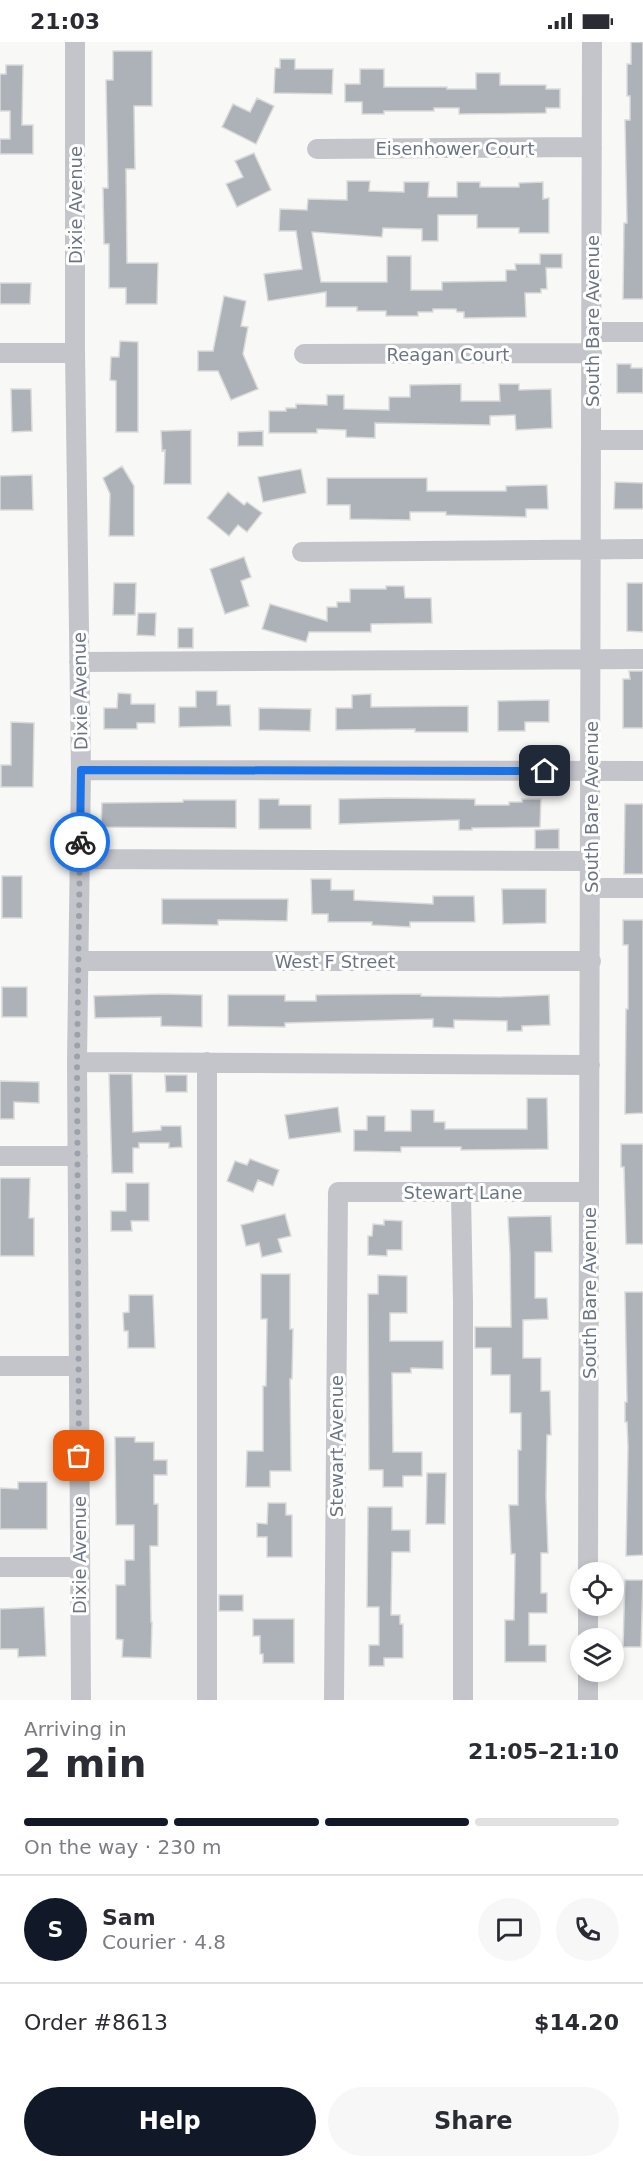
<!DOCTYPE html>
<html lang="en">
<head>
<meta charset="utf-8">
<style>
  :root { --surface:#fff; --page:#f7f7f7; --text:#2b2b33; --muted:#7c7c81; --line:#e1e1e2; --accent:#111827 }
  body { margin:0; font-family:"DejaVu Sans",sans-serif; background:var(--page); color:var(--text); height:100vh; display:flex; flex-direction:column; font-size:22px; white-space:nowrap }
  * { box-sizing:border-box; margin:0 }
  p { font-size:20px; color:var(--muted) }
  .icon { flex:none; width:33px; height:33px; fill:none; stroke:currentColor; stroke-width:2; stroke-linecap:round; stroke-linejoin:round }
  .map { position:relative; height:1658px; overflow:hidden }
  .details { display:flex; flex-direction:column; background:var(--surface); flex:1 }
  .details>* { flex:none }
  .fabs { position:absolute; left:570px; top:1520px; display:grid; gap:12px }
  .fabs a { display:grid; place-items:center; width:54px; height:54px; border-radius:50%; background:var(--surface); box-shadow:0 3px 9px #0003; font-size:30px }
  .pin { position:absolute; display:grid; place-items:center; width:51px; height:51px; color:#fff; margin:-26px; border-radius:12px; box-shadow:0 3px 9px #0006 }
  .courier { position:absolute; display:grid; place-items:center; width:60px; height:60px; margin:-30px; border:4px solid #1a73e8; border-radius:50%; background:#fff; color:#222; box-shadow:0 2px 8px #0007 }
  .overview em { font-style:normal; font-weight:800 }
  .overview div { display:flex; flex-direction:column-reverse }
  .overview { display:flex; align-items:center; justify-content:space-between; height:102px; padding:0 24px }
  h1 { font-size:39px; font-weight:800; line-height:45px }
  .bar { display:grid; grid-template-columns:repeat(4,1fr); gap:9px 6px; align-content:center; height:72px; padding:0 24px }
  .bar i { height:8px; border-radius:4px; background:var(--line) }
  .bar .current { background:var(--accent) }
  .bar p { grid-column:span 4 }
  .line { display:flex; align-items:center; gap:15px; padding:0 24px; border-top:2px solid var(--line) }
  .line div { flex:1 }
  .round { display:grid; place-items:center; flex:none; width:63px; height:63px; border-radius:32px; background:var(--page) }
  .action { display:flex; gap:12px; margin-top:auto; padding:12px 24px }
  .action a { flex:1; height:69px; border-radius:36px; background:var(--accent); color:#fff; font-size:24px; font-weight:800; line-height:69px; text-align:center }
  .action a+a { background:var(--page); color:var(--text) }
  .status { display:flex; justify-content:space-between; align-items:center; height:42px; padding:0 30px; background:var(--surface); direction:ltr }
  .status svg { height:16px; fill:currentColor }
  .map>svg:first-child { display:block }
  .building { fill:#adb1b8; stroke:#dadad9; stroke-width:1.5 }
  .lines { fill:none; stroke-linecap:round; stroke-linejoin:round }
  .minor { stroke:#c3c5ca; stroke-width:20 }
  .done { stroke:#9ca2ac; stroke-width:6; stroke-dasharray:0 10.8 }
  .route { stroke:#1a73e8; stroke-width:8 }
  .labels { text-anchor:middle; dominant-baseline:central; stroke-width:6; stroke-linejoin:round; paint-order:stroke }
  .street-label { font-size:18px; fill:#6b7484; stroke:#fff }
</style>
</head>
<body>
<div class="status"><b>21:03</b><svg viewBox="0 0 49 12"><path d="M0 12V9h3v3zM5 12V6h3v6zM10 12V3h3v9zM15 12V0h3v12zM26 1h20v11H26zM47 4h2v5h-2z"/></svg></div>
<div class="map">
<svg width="643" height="1658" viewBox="0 0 643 1658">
  <rect width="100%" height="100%" fill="#f8f8f7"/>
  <path class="building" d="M631,0H643V257H623L624,181H627L625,78H630V54H627V22H631Z
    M113,9H152V64H134L135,127H126L127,221H158L157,262H126V246H109V202H104L103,146H108L106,38H113Z
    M280,17H295V27H333L332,52L274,51L275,26H280Z
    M6,23H23L22,83H33V112H0V97H10V69H0V32H6Z
    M360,27H384V45H447V47H476V31H500V43H546V47H560V66H546V71L459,72V66H434V69H384V72H362V60H345V42H360Z
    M257,56L274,64L256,102L222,85L233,62L250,70Z
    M254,111L271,148L237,165L226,142L243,135L235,119Z
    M347,139H370L369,149L404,150V140H429L428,155H457V140H480V145H519V141L543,140V157L549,156V191H519V186H477V173H438V199H422V187L383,186L382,195L312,190L321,240H387V214H411V248H442V240L506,239V228H516L515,222H540V212H562V226H546L547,247H541V251H525L526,275L464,276V270H457L456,267H433V270H418V274H386V269H357V265H326V250L268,259L264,232L302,227L296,189H279L280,167L307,168L308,157L347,158Z
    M0,241H31L30,262H0Z
    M224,254L246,259L241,284L248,285L243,312L258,347L231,358L218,329H198V309H213Z
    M120,299L138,300V390H116V339L110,338L111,315H119Z
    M617,322H631V326H643V351H617Z
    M461,342V359H500L499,342H519V348L551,347L552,386L516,388L515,373L490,374V383L375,381V396L346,395V388L317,387V391H269V369H286V366H296V362L327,363V353H344V367L389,368V355H410V343Z
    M11,347H31L32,389L12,390Z
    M191,388V442H164L165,408L162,409L161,389Z
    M263,389V404H238V390Z
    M122,424L134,444V494H109L110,452L103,436Z
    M301,427L306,451L263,460L258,435Z
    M32,433L33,468H0V434Z
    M327,436H427V449H506V444L547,443L548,467H526V475L446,473V470H410V478L350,477V463H327Z
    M615,440L643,441V467H614Z
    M228,450L244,463L247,460L262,471L247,490L238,483L229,494L207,476Z
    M244,515L251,535L241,539L249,564L225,572L210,527Z
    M114,541H136L135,573H113Z
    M627,541H643V590L627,589Z
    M386,544H404L405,556H431L432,581L371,582V590H309L306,600L262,587L270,562L327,579V565H337V560H350V547H386Z
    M138,571H156L155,594L137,593Z
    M178,586H193V606H178Z
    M629,629H643V686H623V637H630Z
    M196,649H217V663H230L231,684L179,685V665H196Z
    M118,651L131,652V662H155V681H137V687H104V666H117Z
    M371,652V665L468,664V690H415V687L336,688V666H352V653Z
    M549,658V680H525V689H498V659Z
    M259,666L311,667L310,689L259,688Z
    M11,680L34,681L33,745H1V723H11Z
    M388,756L475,757V763H509V760H522V757H541L540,785L472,786V788H459V778L339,782V757Z
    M259,757H279V763H311V787H259Z
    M183,758H236V786L101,785L102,761L183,760Z
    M625,762H643V832H624Z
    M559,787V807H535V788Z
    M2,834H22V876H2Z
    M311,837H331V848H354V858L433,862V854H474L475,880H410V885L372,883V880H328V872H312Z
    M502,847H546V881L503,882Z
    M162,857H288L287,879L218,878V883L162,882Z
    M623,878H643V1071L625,1072L626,967H628V903H623Z
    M2,945H27V975H2Z
    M162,952L202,953V985L161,984V975L95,976L94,954Z
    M421,952V954L500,955L549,953L550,983L522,984V989H507V979L454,978V986L433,985V977L285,981V985L228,984V953H285V959H316V953Z
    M109,1032H132L133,1090L161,1088V1084H181L182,1105L169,1106V1101H139V1106H133V1131H112Z
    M165,1033H187V1050H166Z
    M0,1039L39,1040V1061L14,1060V1077H0Z
    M527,1056H547L548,1107L461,1108V1105H401V1110L354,1109V1088H367V1074H385V1089H411V1068H434V1080H445V1087H527Z
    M338,1065L341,1090L289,1097L285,1073Z
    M621,1102H643V1202H626L624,1125H621Z
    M250,1117L279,1128L273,1144L258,1138L253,1150L227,1139L235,1119L247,1123Z
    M0,1136H30L29,1176H34V1214H0Z
    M126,1141H149V1179H131L132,1189H111V1169H126Z
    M285,1172L291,1194L278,1197L282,1210L262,1215L259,1201L246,1204L241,1183Z
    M551,1174L552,1210H535V1256H547L548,1277L523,1278V1316H541V1349H550L551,1393H547L546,1454L548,1511H541V1551H547V1571H529V1603H546V1620H505V1578H514L515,1512H511L509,1463H518V1408H521V1371H510V1333H491V1306H475V1285H511L510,1211L508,1175Z
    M384,1178L402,1179V1208H387V1214L368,1213V1194H372L373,1182L384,1183Z
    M261,1232H290V1287H293L292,1337H290L291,1429H270V1445H246L247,1409H263V1344H266L267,1277H261Z
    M378,1233L407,1234V1271H390V1299H443V1327L411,1326V1331H392L393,1410H422V1434H403V1445H383V1428H369L368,1252H378Z
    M625,1250H643V1513L626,1514L628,1405L627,1380H625V1360H627Z
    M129,1253H153L155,1306H128V1289H124L123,1271L129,1270Z
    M115,1395H135V1400H154V1418H167V1433H154V1462H158V1504H150L151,1580H152L151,1616L122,1615L123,1598L116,1597V1543H125V1518H134V1483H116Z
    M427,1431H446L445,1482H426Z
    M18,1440H47V1487H0V1446L18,1447Z
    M268,1461H286V1473H292V1515H267V1495H257V1481L267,1482Z
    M368,1465H392V1488H410V1510H392L391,1573H400V1582H403V1616H384V1624H369V1603H379V1565H367Z
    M625,1538H643L641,1605H623Z
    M219,1553H243V1569H219Z
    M44,1565L46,1614L18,1615V1607H0V1567Z
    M253,1577H294V1621H263V1612H260V1594H253Z"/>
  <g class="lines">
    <path class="minor" d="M75,0V311L81,728L77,1020L81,1658
      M317,107L592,105
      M592,290H643
      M0,311H75
      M304,312L592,311
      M592,398H643
      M302,510L643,507
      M79,620L643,617
      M81,728L643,729
      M80,817L591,819
      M591,846H643
      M79,919H591
      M77,1020L590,1023
      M0,1114H78
      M461,1151L463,1260V1658
      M0,1324H78
      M0,1525H79
      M588,1530L592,0
      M588,1596V1563
      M207,1658V1020
      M334,1658L338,1150H589
      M588,1658V1629"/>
  </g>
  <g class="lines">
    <path class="done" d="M79,1414L77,1020L80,800"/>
    <path class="route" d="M80,800L81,728L545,729"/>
  </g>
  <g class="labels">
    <g class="street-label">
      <text x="455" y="106">Eisenhower Court</text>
      <text transform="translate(75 163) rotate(-90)">Dixie Avenue</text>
      <text transform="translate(592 279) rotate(-90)">South Bare Avenue</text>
      <text x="448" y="312">Reagan Court</text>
      <text transform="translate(80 649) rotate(-91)">Dixie Avenue</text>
      <text transform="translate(591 765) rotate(-90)">South Bare Avenue</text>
      <text x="335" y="919">West F Street</text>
      <text x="463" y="1150">Stewart Lane</text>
      <text transform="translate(589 1251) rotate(-90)">South Bare Avenue</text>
      <text transform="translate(336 1404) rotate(-90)">Stewart Avenue</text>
      <text transform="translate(79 1513) rotate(-90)">Dixie Avenue</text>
    </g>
  </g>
</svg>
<div class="fabs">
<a><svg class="icon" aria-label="locate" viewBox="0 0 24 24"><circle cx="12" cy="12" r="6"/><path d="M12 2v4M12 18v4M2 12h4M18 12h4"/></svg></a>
<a><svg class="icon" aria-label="layers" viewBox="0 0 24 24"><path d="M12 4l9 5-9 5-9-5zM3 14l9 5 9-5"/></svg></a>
</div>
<div class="pin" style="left:79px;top:1414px;background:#ea580c"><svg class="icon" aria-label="bag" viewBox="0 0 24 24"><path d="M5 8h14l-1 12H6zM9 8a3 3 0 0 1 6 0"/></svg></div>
<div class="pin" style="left:545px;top:729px;background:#1f2937"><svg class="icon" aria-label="home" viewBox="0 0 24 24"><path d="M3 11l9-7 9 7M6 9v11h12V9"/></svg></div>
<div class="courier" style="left:80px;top:800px"><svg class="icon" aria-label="bike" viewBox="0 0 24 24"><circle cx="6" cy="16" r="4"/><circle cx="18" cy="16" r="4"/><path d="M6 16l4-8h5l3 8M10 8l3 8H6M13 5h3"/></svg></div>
</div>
<section class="details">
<div class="overview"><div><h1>2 min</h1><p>Arriving in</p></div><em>21:05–21:10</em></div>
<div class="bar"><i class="current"></i><i class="current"></i><i class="current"></i><i></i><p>On the way · 230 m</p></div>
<div class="line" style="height:108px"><b class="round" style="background:var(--accent);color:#fff">S</b><div><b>Sam</b><p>Courier · 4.8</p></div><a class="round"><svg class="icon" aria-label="chat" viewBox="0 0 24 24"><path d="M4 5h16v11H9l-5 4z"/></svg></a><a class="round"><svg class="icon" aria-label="phone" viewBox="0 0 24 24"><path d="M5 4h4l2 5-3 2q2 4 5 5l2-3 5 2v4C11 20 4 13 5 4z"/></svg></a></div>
<div class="line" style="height:78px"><div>Order #8613</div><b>$14.20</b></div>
<div class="action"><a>Help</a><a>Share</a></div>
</section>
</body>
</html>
